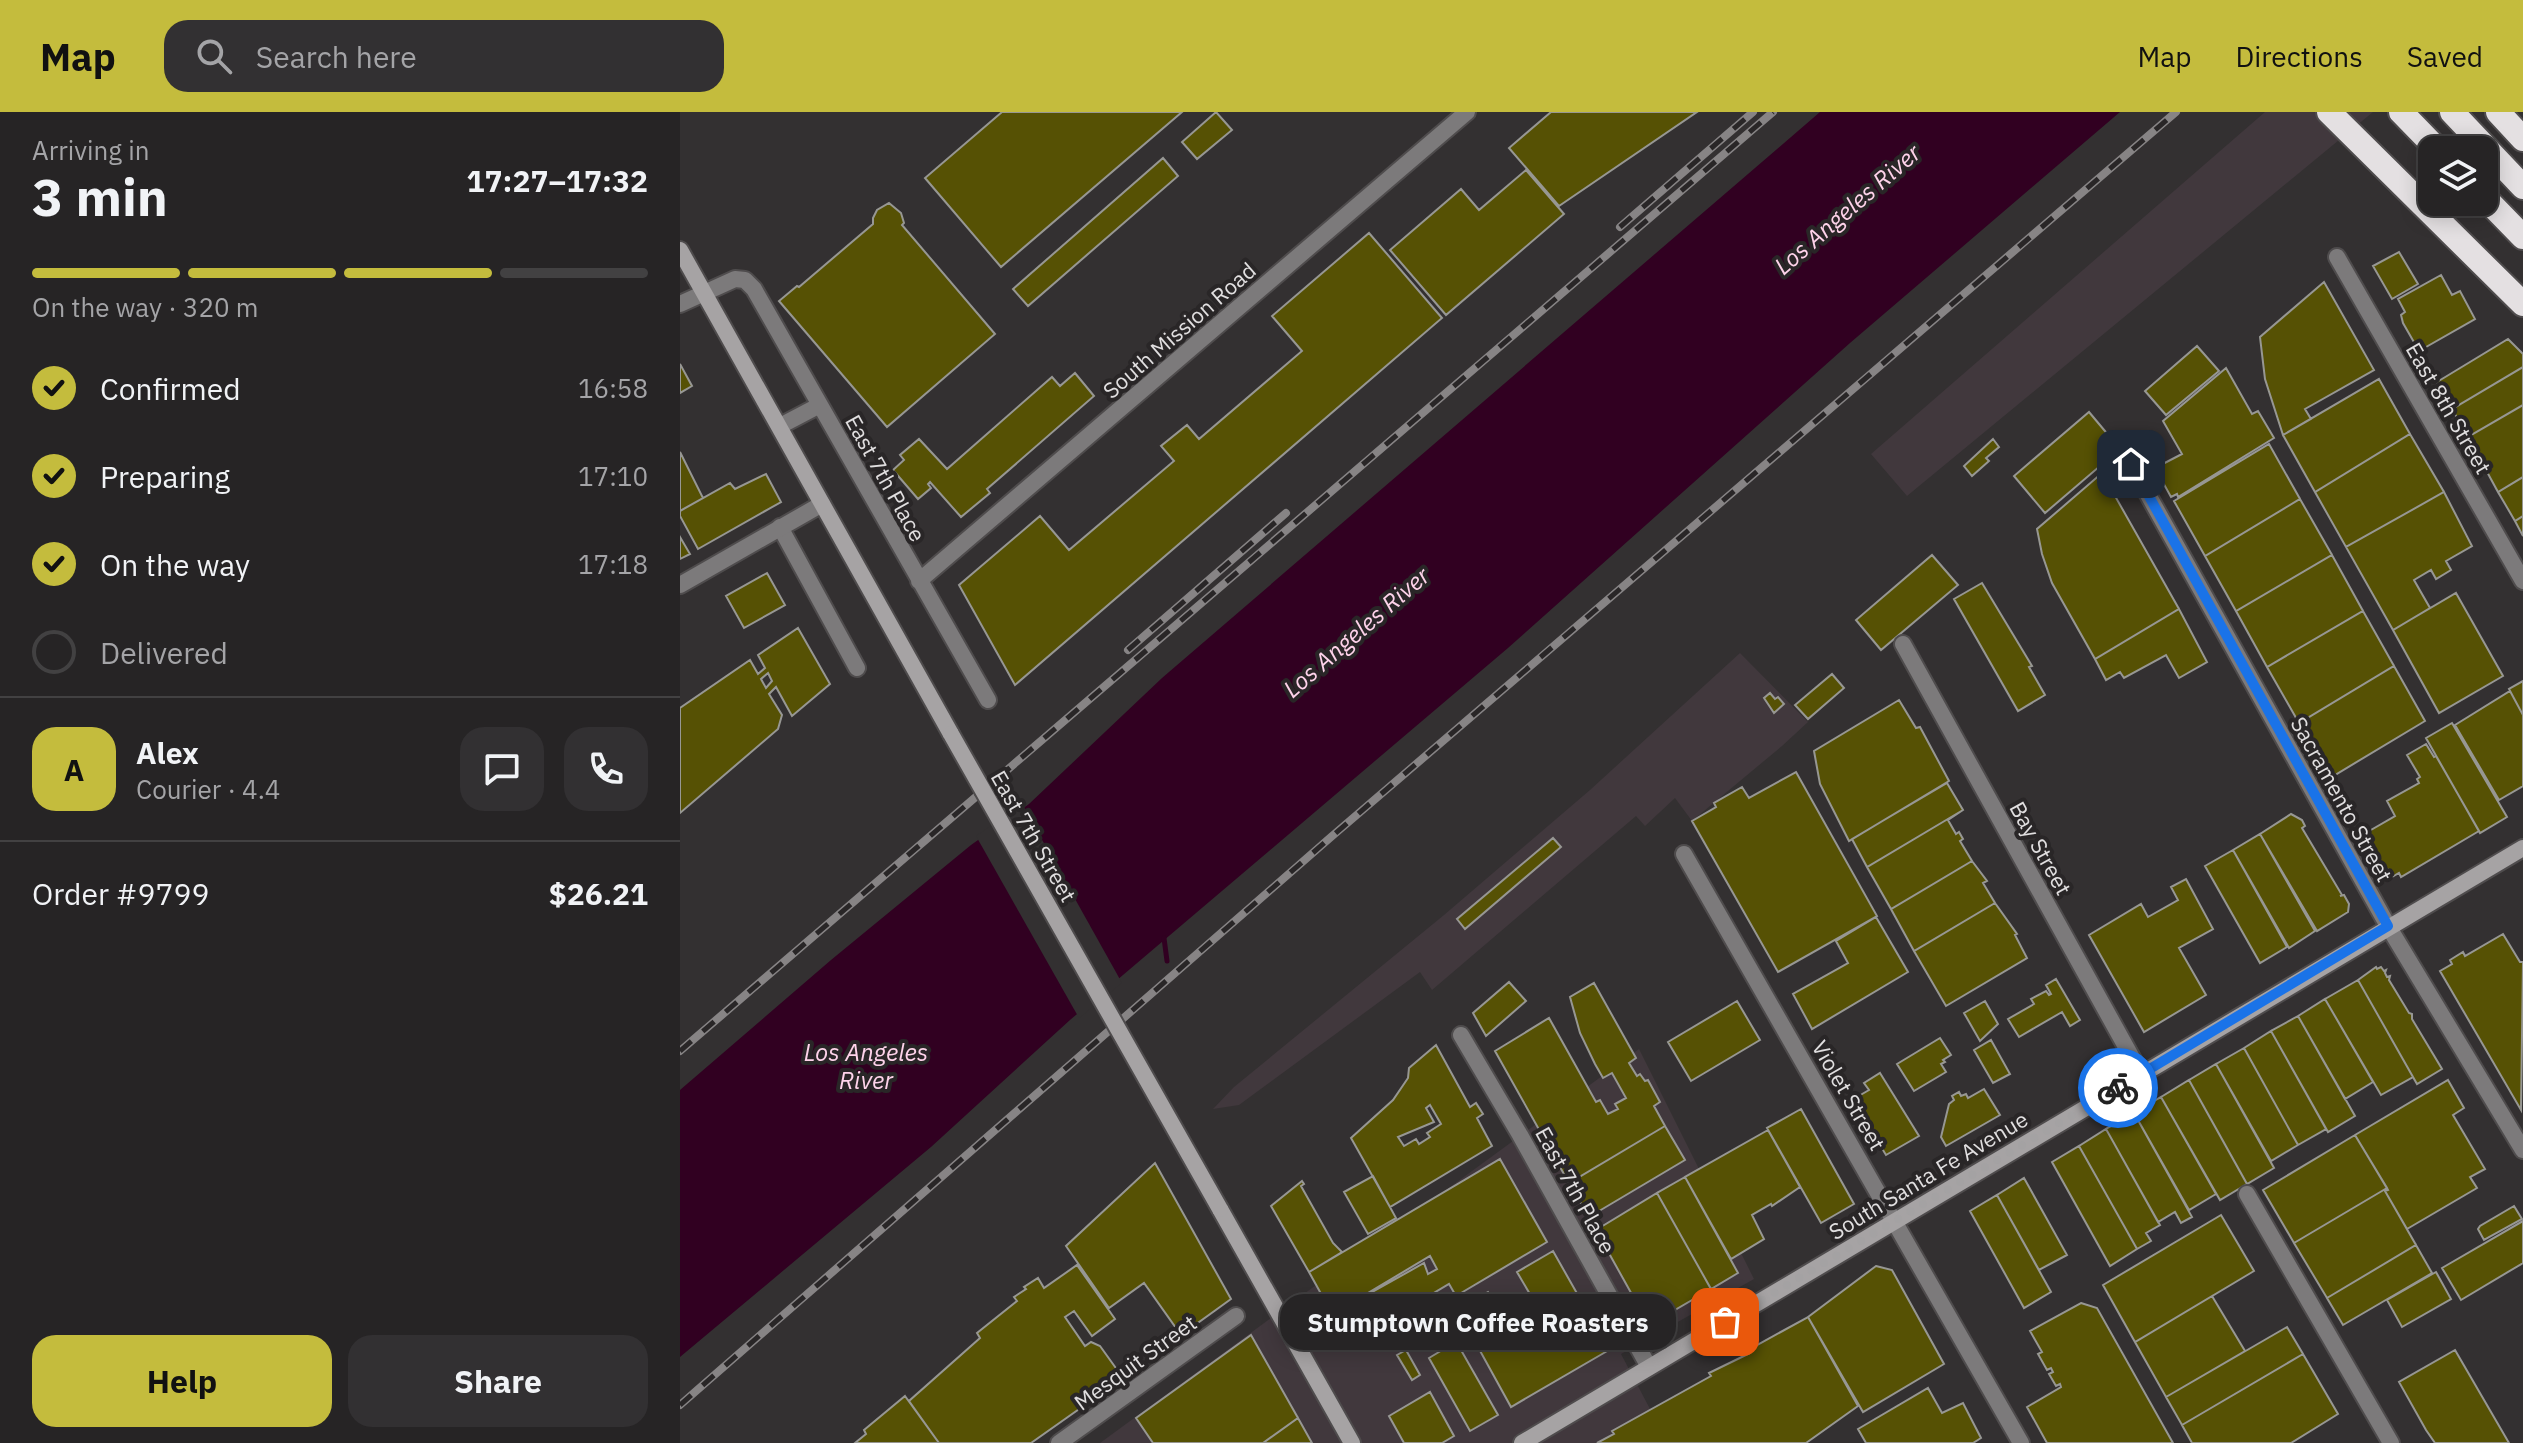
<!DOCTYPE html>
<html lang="en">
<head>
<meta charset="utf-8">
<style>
  :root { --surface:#262425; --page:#323032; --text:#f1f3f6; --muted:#a4a4a7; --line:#424142; --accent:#c4bc3d }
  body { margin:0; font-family:"IBM Plex Sans",sans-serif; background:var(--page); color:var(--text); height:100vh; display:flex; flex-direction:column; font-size:30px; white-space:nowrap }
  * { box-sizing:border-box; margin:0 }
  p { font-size:26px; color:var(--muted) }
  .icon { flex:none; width:44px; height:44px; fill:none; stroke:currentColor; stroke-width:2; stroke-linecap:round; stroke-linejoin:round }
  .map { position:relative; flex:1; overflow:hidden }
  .details { display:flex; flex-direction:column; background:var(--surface); width:680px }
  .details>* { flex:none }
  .tools { position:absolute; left:1738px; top:24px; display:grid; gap:16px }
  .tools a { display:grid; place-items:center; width:80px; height:80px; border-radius:16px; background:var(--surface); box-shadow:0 4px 20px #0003,0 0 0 2px var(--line); font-size:40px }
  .pin { position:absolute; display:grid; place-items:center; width:68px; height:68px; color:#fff; margin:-34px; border-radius:16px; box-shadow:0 4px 12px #0006 }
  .courier { position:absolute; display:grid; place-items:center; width:80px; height:80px; margin:-40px; border:6px solid #1a73e8; border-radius:50%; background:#fff; color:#222; box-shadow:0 2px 10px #0007 }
  .bubble { position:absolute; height:56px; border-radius:24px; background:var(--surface); box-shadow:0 4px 20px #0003,0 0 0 2px var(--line); font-size:26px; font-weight:700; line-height:56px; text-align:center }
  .head em { font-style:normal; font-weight:700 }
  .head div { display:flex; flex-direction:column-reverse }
  .head { display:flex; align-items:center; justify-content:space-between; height:136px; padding:0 32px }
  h1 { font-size:52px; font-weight:700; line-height:60px }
  .bar { display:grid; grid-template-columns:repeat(4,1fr); gap:12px 8px; align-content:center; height:96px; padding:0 32px }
  .bar i { height:10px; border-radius:6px; background:var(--line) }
  .bar .on { background:var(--accent) }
  .bar p { grid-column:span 4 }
  .line { display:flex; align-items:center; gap:20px; padding:0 32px; border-top:2px solid var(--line) }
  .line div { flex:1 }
  .round { display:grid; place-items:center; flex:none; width:84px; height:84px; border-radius:24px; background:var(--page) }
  ol { padding:0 32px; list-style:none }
  li { display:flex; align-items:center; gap:24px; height:88px }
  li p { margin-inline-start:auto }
  li .icon { padding:8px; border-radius:50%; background:var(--accent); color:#111; stroke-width:4 }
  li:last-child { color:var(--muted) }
  li i { width:44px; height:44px; border:4px solid var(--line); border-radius:50% }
  .button { display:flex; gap:16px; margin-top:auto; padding:16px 32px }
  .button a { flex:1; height:92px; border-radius:24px; background:var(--accent); color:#111; font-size:32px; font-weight:700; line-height:92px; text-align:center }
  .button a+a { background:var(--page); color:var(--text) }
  header { display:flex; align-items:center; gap:48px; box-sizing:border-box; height:112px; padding:0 40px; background:var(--accent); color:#111 }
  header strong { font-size:38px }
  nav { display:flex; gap:44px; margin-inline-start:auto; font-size:28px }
  .search { width:560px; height:72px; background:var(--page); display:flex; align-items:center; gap:20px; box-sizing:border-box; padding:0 28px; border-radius:24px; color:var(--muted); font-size:30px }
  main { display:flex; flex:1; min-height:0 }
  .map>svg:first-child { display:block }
  .built { fill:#41383d }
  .water { fill:#310021 }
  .pier { fill:#333031 }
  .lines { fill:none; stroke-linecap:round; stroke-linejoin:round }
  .stream { stroke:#310021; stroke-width:5 }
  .building { fill:#565104; stroke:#979793; stroke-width:2; fill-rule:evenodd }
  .minor-casing { stroke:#4f4c4d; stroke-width:20 }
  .tertiary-casing { stroke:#4f4c4d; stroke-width:20 }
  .secondary-casing { stroke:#4f4c4d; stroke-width:20 }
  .motorway-casing { stroke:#4f4c4d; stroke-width:28 }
  .minor { stroke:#7c7a7b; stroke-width:16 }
  .tertiary { stroke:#7c7a7b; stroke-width:16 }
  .secondary { stroke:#a6a3a4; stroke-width:16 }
  .motorway { stroke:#e4e0e2; stroke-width:24 }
  .rail-casing { stroke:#878485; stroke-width:8 }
  .rail { stroke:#292627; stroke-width:5; stroke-dasharray:15; stroke-linecap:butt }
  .secondary-bridge-casing { stroke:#4f4c4d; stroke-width:20; stroke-linecap:butt }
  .secondary-bridge { stroke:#a6a3a4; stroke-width:16 }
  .done { stroke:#a4a2a3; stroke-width:8; stroke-dasharray:0 14.4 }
  .route { stroke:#1a73e8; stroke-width:10 }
  .labels { text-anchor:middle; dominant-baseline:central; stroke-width:8; stroke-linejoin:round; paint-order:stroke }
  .street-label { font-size:22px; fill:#e1dfe0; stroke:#292627 }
  .water-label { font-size:24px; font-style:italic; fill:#fed3ea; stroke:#292627 }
</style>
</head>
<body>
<header>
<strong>Map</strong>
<div class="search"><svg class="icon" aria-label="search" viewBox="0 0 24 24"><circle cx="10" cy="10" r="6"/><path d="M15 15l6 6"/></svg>Search here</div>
<nav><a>Map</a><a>Directions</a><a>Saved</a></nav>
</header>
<main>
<section class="details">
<div class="head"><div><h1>3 min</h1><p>Arriving in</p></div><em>17:27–17:32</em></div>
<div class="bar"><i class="on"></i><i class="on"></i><i class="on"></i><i></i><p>On the way · 320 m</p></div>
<ol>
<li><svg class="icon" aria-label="check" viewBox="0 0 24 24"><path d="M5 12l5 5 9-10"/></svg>Confirmed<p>16:58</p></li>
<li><svg class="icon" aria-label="check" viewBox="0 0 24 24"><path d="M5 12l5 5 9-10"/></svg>Preparing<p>17:10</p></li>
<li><svg class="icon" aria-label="check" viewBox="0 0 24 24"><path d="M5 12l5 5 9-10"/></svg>On the way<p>17:18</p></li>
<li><i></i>Delivered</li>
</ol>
<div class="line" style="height:144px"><b class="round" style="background:var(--accent);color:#111">A</b><div><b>Alex</b><p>Courier · 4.4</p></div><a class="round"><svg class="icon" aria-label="chat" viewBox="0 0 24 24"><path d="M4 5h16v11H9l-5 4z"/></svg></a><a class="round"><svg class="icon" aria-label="phone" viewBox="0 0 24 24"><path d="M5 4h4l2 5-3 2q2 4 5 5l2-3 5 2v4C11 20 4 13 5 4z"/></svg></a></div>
<div class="line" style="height:104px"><div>Order #9799</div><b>$26.21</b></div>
<div class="button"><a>Help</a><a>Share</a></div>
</section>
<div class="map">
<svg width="1843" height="1331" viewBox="0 0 1843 1331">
  <rect width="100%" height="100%" fill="#333031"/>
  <path class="built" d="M1585,0H1693L1227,384L1191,342Z
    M1060,541L1128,610L1102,634L1012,709L995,686L965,714L956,704L752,878L740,860L559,993L533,997L554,975L764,803L910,678Z
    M959,937L1074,1167L941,1242L988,1331H420Z"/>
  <path class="water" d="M1140,0H1440L1170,231L828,536L390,908L251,1035L0,1245V978L151,848L291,733L349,692L482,566Z"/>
  <path class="pier" d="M342,692L442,871L399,906L296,724Z"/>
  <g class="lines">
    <path class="stream" d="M484,826L487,849"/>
  </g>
  <path class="building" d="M322,0H502L321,155L245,66Z
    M536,0L552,18L517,47L502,30Z
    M871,0H1017L879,94L829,36Z
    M483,46L498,64L348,194L333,177Z
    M846,58L884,102L766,203L710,138L781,77L799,98Z
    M209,91L221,101L224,111L222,113L315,222L207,315L99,189L117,174L119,175L193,112V106L197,98Z
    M689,121L762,206L335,573L279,473L360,404L389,438L494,349L481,334L507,313L519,327L622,239L592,204Z
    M1719,140L1738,172L1712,187L1693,154Z
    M1761,163L1772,183L1780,179L1795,207L1739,239L1723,211L1721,203L1725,200L1718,187Z
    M1644,170L1694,258L1625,297L1631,307L1603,323L1585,267L1580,225Z
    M1828,227L1843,242V255L1772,297L1757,270Z
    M1517,234L1539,259L1486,303L1465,279Z
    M0,252L12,274L0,281Z
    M1843,255V293L1788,325L1772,297Z
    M1546,256L1572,302L1578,299L1594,326L1498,385L1497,382L1491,385L1475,356L1502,342L1483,309Z
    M395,261L414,284L307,377L310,381L281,405L250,370L248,372L251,376L238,387L213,358L224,348L220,343L239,327L267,357L372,265L380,274Z
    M1699,267L1730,322L1635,380L1603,323Z
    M1843,293V365L1818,380L1788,325Z
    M1409,300L1440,337L1365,401L1334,364Z
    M1730,322L1764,380L1666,435L1635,380Z
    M1313,327L1319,335L1306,346L1309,349L1292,364L1284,354Z
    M1589,332L1620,387L1525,444L1494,389Z
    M0,340L23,386L0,399Z
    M1422,361L1499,497L1415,547L1372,471L1362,442L1357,417Z
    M86,362L101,390L18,437L0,404V399L50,371L55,377Z
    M1843,365V404L1835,409L1818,380Z
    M1764,380L1792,434L1766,449L1771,458L1756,467L1751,458L1734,468L1750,496L1713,518L1666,435Z
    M1620,387L1652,443L1556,499L1525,444Z
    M1843,404V424L1835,409Z
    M0,425L10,442L0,447Z
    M1252,443L1278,473L1201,538L1176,508Z
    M1652,443L1683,499L1587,555L1556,499Z
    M87,461L105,493L64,516L46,484Z
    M1302,471L1352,554L1349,555L1365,583L1338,599L1274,487Z
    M1776,481L1823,564L1759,601L1713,518Z
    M1499,497L1527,550L1499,566L1486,543L1444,566L1440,560L1426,568L1415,547Z
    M1683,499L1714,554L1619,611L1587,555Z
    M118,516L150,572L112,604L96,575L89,582L102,603L98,617L0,701V596L70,548L78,562L85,556L78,543ZM88,561L92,569L86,576L81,567Z
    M1714,554L1745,609L1650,666L1619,611Z
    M1152,562L1164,576L1128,607L1115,593Z
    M1843,569V603L1829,577Z
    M1830,579L1843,603V674L1819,688L1775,613Z
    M1090,581L1095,587L1098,585L1104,592L1094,601L1084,586Z
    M1219,588L1236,616L1240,615L1269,669L1169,729L1140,672L1134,639Z
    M1772,611L1827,705L1800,721L1746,626Z
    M1746,632L1754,645L1756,644L1799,719L1721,765L1719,761L1712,765L1708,758L1706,760L1684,722L1715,704L1707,689L1739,671L1737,667L1740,665L1727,643Z
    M1116,660L1197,804L1098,860L1012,709L1036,695L1034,691L1062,675L1069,686Z
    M1267,671L1283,698L1187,755L1172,727Z
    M1283,698L1268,708L1276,722L1279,720L1283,727L1280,729L1292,749L1211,797L1187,755Z
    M1611,702L1622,708L1625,714L1622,716L1662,783L1660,784L1664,783L1669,792L1668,800L1637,819L1580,722Z
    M1580,722L1635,819L1609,836L1553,738Z
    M873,726L881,735L785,817L777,807Z
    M1553,738L1607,835L1580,851L1525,754Z
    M1292,749L1307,769L1303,771L1315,791L1234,839L1211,797Z
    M1506,767L1533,817L1499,836L1526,883L1464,920L1409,823L1461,792L1468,805L1498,788L1491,775Z
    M1315,791L1337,822L1335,823L1347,846L1266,894L1234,839Z
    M1196,805L1228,860L1132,917L1113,882L1168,851L1156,829Z
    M1823,822L1840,850H1843L1841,998L1760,859L1772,852L1770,848L1783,840L1785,844Z
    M1696,855L1697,857L1701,855L1704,859L1706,858L1705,861L1707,865L1710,864L1709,868L1729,901L1732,902V907L1762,957L1737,972L1678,868Z
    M1376,867L1400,908L1390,914L1382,900L1339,925L1328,907L1354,892L1351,887L1366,879L1369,883L1371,882L1366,873Z
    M1678,868L1733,965L1701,983L1645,887Z
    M829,870L846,889L806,924L793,901Z
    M914,871L956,946L949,951L957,964L960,962L965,969L968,968L980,990L974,994L985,1014L889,1071L815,939L869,906L916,990L920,988L928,1002L938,997L935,992L946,986L932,961L923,966L915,952L900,921L890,885Z
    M1645,887L1693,970L1665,987L1618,904Z
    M1057,889L1080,928L1011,969L988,930Z
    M1305,889L1318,912L1300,929L1284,901Z
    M1618,904L1675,1004L1648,1020L1591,919Z
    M1591,919L1646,1017L1618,1033L1564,936Z
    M1260,926L1271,943L1263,948L1265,950L1261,952L1266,960L1234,979L1217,952Z
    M1311,928L1330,962L1313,971L1294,938Z
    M756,933L790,995L796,991L803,1002L797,1006L812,1034L710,1095L671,1026L713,988L728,966L729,956ZM750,993L761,1012L747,1021L750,1025L739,1032L736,1027L724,1034L718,1025L754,1010L746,996Z
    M1564,936L1618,1033L1591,1049L1536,952Z
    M1536,952L1594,1056L1567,1072L1509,968Z
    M1200,961L1239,1024L1206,1043L1178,997L1182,994L1177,985L1189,978L1184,971Z
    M1509,968L1567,1072L1540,1088L1481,985Z
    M1768,968L1784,996L1773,1003L1805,1057L1790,1065L1797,1076L1727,1117L1705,1079L1708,1078L1675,1023Z
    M1304,977L1320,1003L1266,1034L1261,1025L1269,992L1274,988L1272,984L1279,980L1281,984L1286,982L1288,986Z
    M1481,985L1536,1082L1509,1098L1454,1001Z
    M1121,997L1174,1092L1141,1111L1087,1016Z
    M1454,1001L1512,1105L1501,1111L1495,1100L1478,1110L1426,1017Z
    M985,1014L1005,1048L909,1105L889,1071Z
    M1426,1017L1480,1113L1466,1121L1471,1129L1457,1137L1399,1034Z
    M1088,1018L1120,1075L1092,1094L1091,1092L1072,1103L1084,1127L1051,1147L1005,1065Z
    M1675,1023L1707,1076L1614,1131L1583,1078Z
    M1399,1034L1457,1137L1430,1154L1372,1050Z
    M820,1047L867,1130L776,1184L769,1172L670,1231L653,1202L744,1151L748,1162L757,1157L750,1144L656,1200L650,1198L629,1160Z
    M475,1051L551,1187L501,1223L464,1171L429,1196L386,1134Z
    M693,1064L716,1106L688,1122L664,1080Z
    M1005,1065L1058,1161L1031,1177L977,1081Z
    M1344,1066L1387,1143L1359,1158L1317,1083Z
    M622,1069L624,1072L621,1074L653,1131L662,1140L629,1160L591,1094Z
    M1707,1076L1705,1079L1736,1133L1647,1186L1614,1131Z
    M977,1081L1031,1177L969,1213L916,1118Z
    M1317,1083L1371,1180L1344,1196L1290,1099Z
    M1834,1094L1842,1107L1804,1128L1798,1117L1800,1114Z
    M1541,1103L1574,1159L1455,1230L1423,1173Z
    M1843,1109V1151L1781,1188L1762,1156Z
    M1736,1133L1752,1161L1663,1213L1647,1186Z
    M873,1139L929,1238L831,1295L777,1197L808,1180L824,1207L854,1189L837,1160Z
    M397,1153L435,1207L412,1224L394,1199L385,1205L405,1234L411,1230L420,1234L443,1266L351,1331H259L229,1289L300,1226L297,1221L337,1189L334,1185L346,1177L344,1175L358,1166L364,1176Z
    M1196,1154L1212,1158L1264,1252L1183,1300L1128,1205Z
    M1756,1160L1771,1187L1722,1215L1707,1188Z
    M1532,1184L1565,1239L1486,1285L1455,1230Z
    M1401,1191L1417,1196L1493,1331H1367L1347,1295L1381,1275L1380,1272L1376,1274L1369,1262L1373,1260L1371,1256L1367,1258L1358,1242L1362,1240L1350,1219Z
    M1128,1205L1178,1294L1126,1331H917L934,1322L932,1319L1031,1264L1029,1261L1070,1241L1068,1238Z
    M763,1206L768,1215L749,1227L747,1223L739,1228L736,1222Z
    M1607,1215L1623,1242L1502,1313L1486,1285Z
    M571,1223L618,1306L583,1331H473L456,1306Z
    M768,1229L771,1234L777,1231L818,1303L790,1319L749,1246L764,1237L761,1232Z
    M726,1238L740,1263L732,1268L717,1243Z
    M1775,1238L1829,1331H1755L1746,1318L1719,1270Z
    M1623,1242L1658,1302L1611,1331H1512L1502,1313Z
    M1248,1276L1262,1301L1283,1291L1301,1326L1293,1331H1186L1178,1317Z
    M750,1280L774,1324L762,1331H724L709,1304Z
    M225,1284L259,1331H175L186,1322L184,1318Z
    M618,1306L632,1331H583Z"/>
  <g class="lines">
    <defs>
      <path id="minor" d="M1657,145L1843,469
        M0,192L55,167L65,168L74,177L308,588
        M100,314L140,293
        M1451,352L1708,814L1843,1038
        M100,415L177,556
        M239,469L787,0
        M1223,532L1461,962
        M1004,742L1341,1331
        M781,923L840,1023L969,1255
        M1567,1082L1711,1331
        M379,1331L556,1204"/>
      <path id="tertiary" d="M0,473L142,392"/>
      <path id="secondary" d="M0,138L271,622
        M540,1097L672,1331
        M842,1331L1843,736"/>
      <path id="motorway" d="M1649,0L1843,192
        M1721,0L1758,38
        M1772,0L1843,75
        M1818,0L1843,27
        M1804,85L1843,125"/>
    </defs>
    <use href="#minor" class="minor-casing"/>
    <use href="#tertiary" class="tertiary-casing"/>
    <use href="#secondary" class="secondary-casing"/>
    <use href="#motorway" class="motorway-casing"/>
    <use href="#minor" class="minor"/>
    <use href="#tertiary" class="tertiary"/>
    <use href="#secondary" class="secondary"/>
    <use href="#motorway" class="motorway"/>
    <defs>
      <path id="rail" d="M940,115L1073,0
        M448,538L606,401
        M0,939L1093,0
        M0,1293L651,725L1496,0"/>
    </defs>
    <use href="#rail" class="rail-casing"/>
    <use href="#rail" class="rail"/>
    <defs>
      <path id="secondary-bridge" d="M271,622L540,1097"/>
    </defs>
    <use href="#secondary-bridge" class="secondary-bridge-casing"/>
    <use href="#secondary-bridge" class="secondary-bridge"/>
  </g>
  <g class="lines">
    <path class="done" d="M1045,1210L1438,976"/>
    <path class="route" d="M1438,976L1708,814L1451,352"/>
  </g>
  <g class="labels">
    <g class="street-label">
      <text transform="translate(499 218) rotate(-41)">South Mission Road</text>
      <text transform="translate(1769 296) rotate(60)">East 8th Street</text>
      <text transform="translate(206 366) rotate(61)">East 7th Place</text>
      <text transform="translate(1662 687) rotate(61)">Sacramento Street</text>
      <text transform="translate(354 724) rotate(60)">East 7th Street</text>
      <text transform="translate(1361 736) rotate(61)">Bay Street</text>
      <text transform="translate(1169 983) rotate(60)">Violet Street</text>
      <text transform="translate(1248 1063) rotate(-31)">South Santa Fe Avenue</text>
      <text transform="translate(896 1078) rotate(61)">East 7th Place</text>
      <text transform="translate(455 1250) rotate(-36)">Mesquit Street</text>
    </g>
    <g class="water-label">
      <text transform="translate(1167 97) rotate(-41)">Los Angeles River</text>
      <text transform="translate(676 520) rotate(-41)">Los Angeles River</text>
      <text x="186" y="940">Los Angeles<tspan x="186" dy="28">River</tspan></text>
    </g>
  </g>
</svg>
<div class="tools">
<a><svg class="icon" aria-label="layers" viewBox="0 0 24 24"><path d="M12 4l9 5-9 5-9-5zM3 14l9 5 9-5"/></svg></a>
</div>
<div class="pin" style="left:1045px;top:1210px;background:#ea580c"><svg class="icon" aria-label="bag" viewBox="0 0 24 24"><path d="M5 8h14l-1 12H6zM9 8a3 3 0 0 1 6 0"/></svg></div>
<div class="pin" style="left:1451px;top:352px;background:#1f2937"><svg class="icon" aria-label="home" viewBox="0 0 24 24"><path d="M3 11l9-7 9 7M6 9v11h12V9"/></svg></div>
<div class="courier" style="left:1438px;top:976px"><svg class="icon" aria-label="bike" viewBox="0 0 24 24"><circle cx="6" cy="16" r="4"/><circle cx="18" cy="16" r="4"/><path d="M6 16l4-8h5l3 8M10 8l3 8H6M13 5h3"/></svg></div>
<div class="bubble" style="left:600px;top:1182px;width:396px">Stumptown Coffee Roasters</div>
</div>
</main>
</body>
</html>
